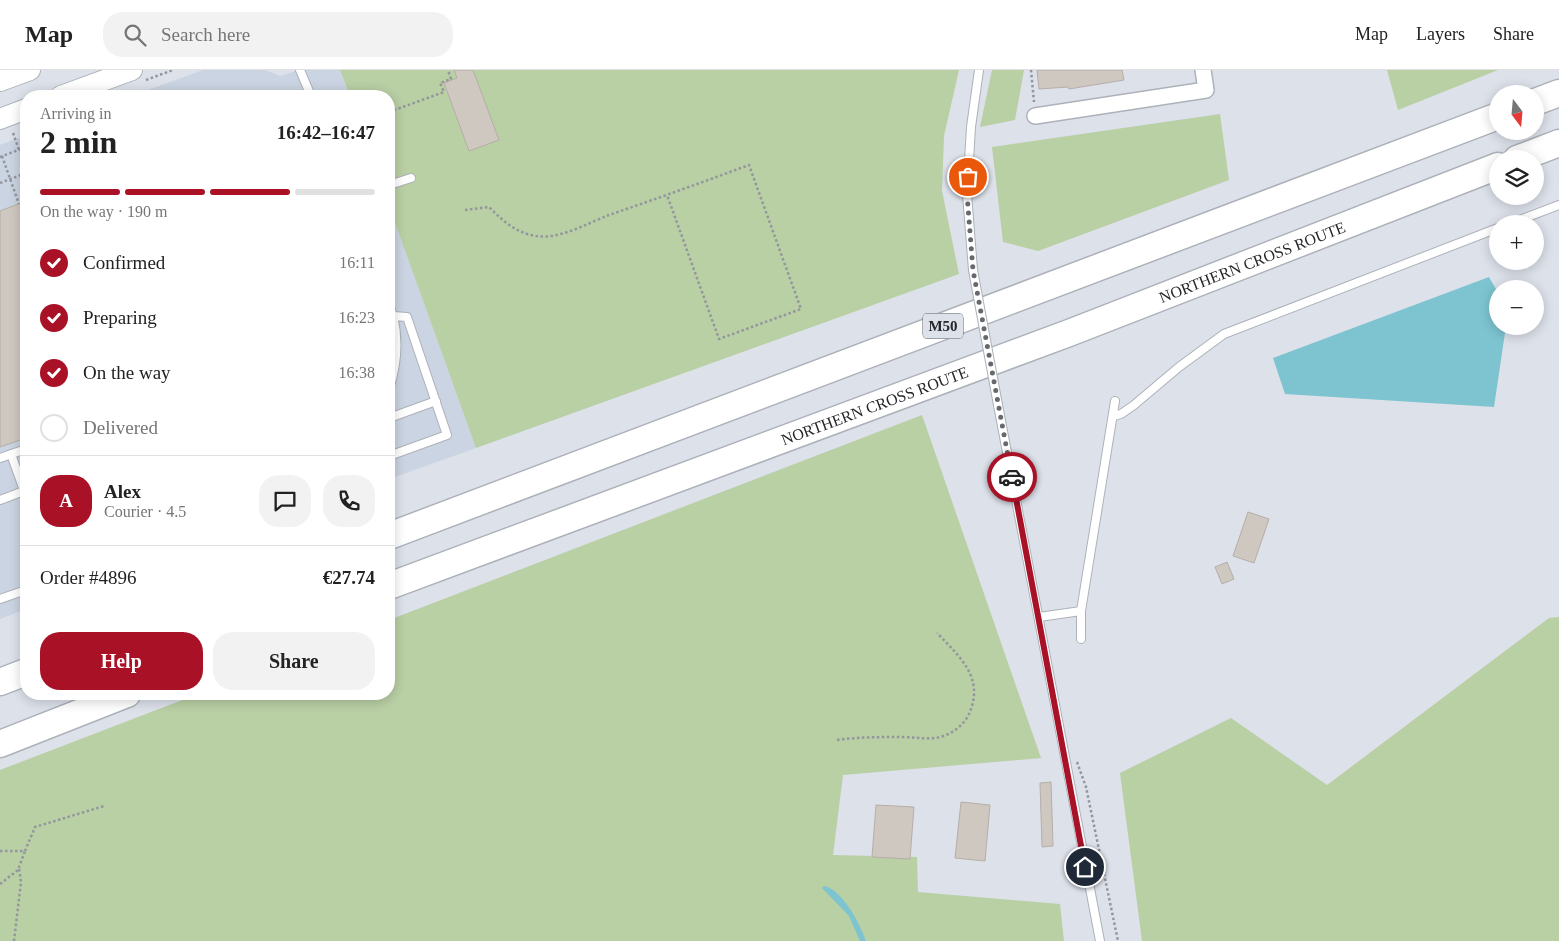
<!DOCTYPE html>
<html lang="en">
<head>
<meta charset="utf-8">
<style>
  :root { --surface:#fff; --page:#f2f2f2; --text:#222; --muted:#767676; --line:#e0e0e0; --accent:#a81126 }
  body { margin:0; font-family:Georgia,serif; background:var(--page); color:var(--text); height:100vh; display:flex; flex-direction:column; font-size:19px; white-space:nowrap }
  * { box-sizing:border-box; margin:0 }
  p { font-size:16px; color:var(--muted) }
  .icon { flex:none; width:28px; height:28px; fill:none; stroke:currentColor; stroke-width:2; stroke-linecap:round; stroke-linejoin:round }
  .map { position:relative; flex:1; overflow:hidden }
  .panel { position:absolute; left:20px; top:20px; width:375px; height:610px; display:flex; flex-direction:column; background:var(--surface); border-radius:20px; box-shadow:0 2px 12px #0003 }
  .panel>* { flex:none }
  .needle { width:32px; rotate:164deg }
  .buttons { position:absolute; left:1489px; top:15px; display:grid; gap:10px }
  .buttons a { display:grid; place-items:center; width:55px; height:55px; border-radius:50%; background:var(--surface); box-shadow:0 2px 12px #0003; font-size:25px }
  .pin { position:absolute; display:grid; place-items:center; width:42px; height:42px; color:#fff; margin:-21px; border:2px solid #fff; border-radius:50%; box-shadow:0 1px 5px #0007 }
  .courier { position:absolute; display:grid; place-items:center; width:50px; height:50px; margin:-25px; border:4px solid #a81126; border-radius:50%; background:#fff; color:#222; box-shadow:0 1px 6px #0007 }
  .summary em { font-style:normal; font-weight:700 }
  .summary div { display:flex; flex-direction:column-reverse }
  .summary { display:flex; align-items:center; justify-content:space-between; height:85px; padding:0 20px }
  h1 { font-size:32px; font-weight:700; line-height:38px }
  .bar { display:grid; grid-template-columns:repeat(4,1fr); gap:8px 5px; align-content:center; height:60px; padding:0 20px }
  .bar i { height:6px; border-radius:4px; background:var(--line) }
  .bar .on { background:var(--accent) }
  .bar p { grid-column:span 4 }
  .line { display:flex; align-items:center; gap:12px; padding:0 20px; border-top:1px solid var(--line) }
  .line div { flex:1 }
  .round { display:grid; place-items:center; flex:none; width:52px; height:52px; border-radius:20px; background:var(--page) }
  ol { padding:0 20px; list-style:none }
  li { display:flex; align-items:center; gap:15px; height:55px }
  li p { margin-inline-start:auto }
  li .icon { padding:5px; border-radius:50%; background:var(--accent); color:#fff; stroke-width:4 }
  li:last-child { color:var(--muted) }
  li i { width:28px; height:28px; border:2px solid var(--line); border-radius:50% }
  .button { display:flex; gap:10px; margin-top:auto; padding:10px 20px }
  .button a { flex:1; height:58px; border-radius:20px; background:var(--accent); color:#fff; font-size:20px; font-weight:700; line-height:58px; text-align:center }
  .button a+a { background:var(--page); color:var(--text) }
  header { display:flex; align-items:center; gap:30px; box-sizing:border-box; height:70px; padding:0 25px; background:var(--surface); border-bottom:1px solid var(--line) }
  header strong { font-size:24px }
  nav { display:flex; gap:28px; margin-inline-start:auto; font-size:18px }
  .search { width:350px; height:45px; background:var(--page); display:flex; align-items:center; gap:12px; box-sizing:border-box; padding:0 18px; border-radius:20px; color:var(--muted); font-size:19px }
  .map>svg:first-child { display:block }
  .built { fill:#cbd4e2 }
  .green { fill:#b9cfa4 }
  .water { fill:#7dc4d0 }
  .building { fill:#cfc8c1; stroke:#b6aea8 }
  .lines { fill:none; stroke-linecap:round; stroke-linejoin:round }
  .lane-casing { stroke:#adb2ba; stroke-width:10 }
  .street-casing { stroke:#adb2ba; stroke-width:18 }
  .secondary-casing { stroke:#adb2ba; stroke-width:22 }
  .highway-casing { stroke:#adb2ba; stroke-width:29 }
  .path { stroke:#93969d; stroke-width:2.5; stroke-dasharray:2.5 2.5; stroke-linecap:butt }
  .lane { stroke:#fff; stroke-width:8 }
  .street { stroke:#fff; stroke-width:15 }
  .secondary { stroke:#fff; stroke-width:20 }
  .highway { stroke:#fff; stroke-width:26 }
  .lane-bridge-casing { stroke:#adb2ba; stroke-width:10; stroke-linecap:butt }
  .lane-bridge { stroke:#fff; stroke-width:8 }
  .done { stroke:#65686d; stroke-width:5; stroke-dasharray:0 9 }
  .route { stroke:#a81126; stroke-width:6 }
  .labels { text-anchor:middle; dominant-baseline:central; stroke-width:4; stroke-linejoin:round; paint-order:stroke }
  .shield { fill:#dce1ea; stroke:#5c5f64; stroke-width:1 }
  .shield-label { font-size:15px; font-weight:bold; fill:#25272a }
  .street-label { font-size:16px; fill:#25272a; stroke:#dce1ea }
</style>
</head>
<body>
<header>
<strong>Map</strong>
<div class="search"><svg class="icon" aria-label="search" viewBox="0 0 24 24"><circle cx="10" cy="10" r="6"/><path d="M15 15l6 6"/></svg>Search here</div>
<nav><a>Map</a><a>Layers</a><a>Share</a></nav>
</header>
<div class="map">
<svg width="1559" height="871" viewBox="0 0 1559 871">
  <rect width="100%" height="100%" fill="#dce1ea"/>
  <path class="built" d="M203,0H265L280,6L299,0H340L350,26H132Z
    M26,65V539L0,549V75Z
    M389,136L476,378L389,409Z"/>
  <path class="green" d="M340,0H959L944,66L942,121L959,204L476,378L389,136V26H350Z
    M992,0H1024L1015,50L980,57Z
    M1387,0H1498L1398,40Z
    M1220,44L1229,110L1038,181L1003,172L992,77Z
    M922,345L1041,688L843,705L833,785L917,787L918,822L1060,834L1064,871H0V700L198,624H389V550Z
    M1559,547V871H1142L1120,703L1231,648L1327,715L1549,548Z"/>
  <path class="water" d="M1489,207L1497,221L1498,256H1506L1494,337L1285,324L1273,288Z
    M824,816C843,820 860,854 866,871H860L849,846L822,818Z"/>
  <path class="building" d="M454,0H473L499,70L469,81L444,13L457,8Z
    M1037,0H1122L1124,10L1069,19L1068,17L1039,19Z
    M26,131V368L0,377V141Z
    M1248,442L1269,449L1254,493L1233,486Z
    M1227,492L1234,509L1222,514L1215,497Z
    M1051,712L1053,776L1042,777L1040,713Z
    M961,732L990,735L985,791L955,788Z
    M876,735L914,737L910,789L872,787Z"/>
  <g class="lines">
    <defs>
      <path id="lane" d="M300,0L311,26
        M389,115L411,108
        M1509,154L1559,135
        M973,200L967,124L971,57L979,0
        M389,234L393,246L407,247L447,365L389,386
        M389,319C397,295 399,271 393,246L390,247
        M998,335C1033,513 1065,692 1100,871
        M1113,346L1121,344L1134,335L1179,297L1224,264L1498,158
        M389,348L436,331
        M11,384L26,426
        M0,388L26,379
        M0,430L24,421
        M0,529L26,520
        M1039,547L1081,541
        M1081,569V541L1115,331"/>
      <path id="street" d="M1035,46L1206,20L1203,0"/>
      <path id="secondary" d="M0,11L30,0
        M61,26L132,0
        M0,49L26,39"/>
      <g id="highway">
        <path d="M1535,32L1559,23"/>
        <path d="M1517,89L1559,73"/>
        <path d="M389,466L1498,46"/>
        <path id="s1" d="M389,516L1069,263L1498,96"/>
        <path d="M0,612L26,602"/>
        <path d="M0,674L127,624"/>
      </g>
    </defs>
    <use href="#lane" class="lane-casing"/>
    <use href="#street" class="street-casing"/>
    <use href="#secondary" class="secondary-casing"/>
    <use href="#highway" class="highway-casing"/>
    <path class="path" d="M1031,0L1034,32
      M146,10L173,0
      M389,42L444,22L440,13L451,9L448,0
      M13,63L19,80
      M2,86L19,134
      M0,87L26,77
      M0,113L26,103
      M465,140L489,137C503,151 516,163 536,166C559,170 588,153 609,145C656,129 703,112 749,95L801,239L719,269L667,125
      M837,670C859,667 880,667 902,667C915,667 927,670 940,667C952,664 964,655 969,644C985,608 960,587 937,563
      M1077,692L1086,717L1118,871
      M0,781H25L35,757L104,736
      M0,814L18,800L25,781
      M14,871L21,812L19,798"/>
    <use href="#lane" class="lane"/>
    <use href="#street" class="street"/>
    <use href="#secondary" class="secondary"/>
    <use href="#highway" class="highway"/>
    <defs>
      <path id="lane-bridge" d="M973,200L998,335"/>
    </defs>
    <use href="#lane-bridge" class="lane-bridge-casing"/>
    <use href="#lane-bridge" class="lane-bridge"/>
  </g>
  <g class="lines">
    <path class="done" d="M968,107L967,124L973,200L1012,407"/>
    <path class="route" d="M1012,407L1085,797"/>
  </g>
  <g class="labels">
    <rect class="shield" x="923" y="243.5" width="40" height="25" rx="4"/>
    <g class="shield-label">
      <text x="943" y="256">M50</text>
    </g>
    <g class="street-label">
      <text stroke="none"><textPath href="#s1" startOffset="922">NORTHERN CROSS ROUTE</textPath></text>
      <text stroke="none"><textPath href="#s1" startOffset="518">NORTHERN CROSS ROUTE</textPath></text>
    </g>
  </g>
</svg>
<div class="buttons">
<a><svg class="needle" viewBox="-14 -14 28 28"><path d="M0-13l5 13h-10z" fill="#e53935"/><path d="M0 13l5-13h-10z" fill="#767676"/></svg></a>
<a><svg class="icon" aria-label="layers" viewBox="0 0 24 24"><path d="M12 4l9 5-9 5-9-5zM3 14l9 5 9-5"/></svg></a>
<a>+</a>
<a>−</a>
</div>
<div class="pin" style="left:968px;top:107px;background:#ea580c"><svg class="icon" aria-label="bag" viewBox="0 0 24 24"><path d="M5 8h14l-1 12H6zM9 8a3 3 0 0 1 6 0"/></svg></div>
<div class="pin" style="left:1085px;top:797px;background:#1f2937"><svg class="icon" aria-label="home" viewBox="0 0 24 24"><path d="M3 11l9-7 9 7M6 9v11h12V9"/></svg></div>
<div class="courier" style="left:1012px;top:407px"><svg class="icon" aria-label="car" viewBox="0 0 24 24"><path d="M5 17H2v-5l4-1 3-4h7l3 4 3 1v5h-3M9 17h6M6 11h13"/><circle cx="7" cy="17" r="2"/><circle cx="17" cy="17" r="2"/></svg></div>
<section class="panel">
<div class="summary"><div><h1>2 min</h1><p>Arriving in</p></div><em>16:42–16:47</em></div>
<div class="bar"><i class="on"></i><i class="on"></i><i class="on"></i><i></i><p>On the way · 190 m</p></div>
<ol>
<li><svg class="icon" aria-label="check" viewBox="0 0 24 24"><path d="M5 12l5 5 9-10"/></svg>Confirmed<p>16:11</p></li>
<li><svg class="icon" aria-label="check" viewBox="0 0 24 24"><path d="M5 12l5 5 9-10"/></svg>Preparing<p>16:23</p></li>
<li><svg class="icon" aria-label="check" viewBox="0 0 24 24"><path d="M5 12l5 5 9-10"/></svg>On the way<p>16:38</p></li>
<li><i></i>Delivered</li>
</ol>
<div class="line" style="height:90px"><b class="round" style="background:var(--accent);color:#fff">A</b><div><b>Alex</b><p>Courier · 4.5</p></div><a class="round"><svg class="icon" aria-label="chat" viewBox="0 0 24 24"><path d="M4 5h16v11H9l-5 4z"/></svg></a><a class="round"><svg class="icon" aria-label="phone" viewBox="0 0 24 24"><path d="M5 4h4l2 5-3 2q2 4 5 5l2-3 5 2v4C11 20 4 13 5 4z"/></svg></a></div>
<div class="line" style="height:65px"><div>Order #4896</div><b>€27.74</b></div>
<div class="button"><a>Help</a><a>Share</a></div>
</section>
</div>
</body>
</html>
